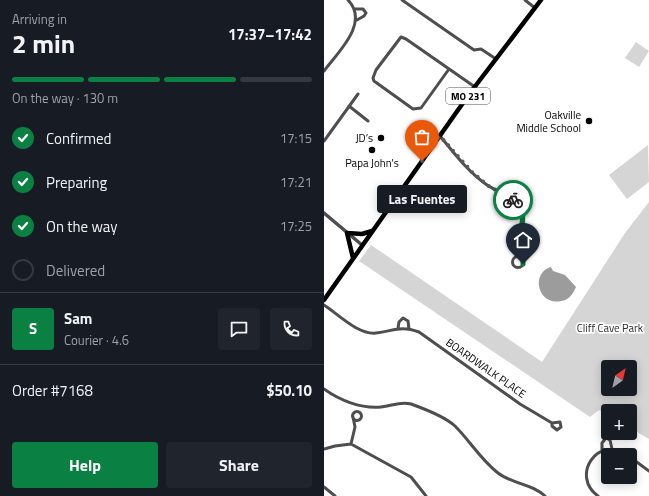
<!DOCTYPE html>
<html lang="en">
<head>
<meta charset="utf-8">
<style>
  :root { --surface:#171b24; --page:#20242c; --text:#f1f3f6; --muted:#9ea1a6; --line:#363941; --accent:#0b8043 }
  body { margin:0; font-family:"Titillium Web",sans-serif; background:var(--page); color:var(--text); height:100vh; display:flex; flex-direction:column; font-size:15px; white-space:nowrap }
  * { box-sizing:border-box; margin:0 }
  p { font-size:13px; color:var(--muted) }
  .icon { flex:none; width:22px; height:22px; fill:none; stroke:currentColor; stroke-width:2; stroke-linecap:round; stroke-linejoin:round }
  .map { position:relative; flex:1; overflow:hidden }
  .panel { display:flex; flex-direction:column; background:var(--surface); width:324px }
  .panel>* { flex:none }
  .needle { width:26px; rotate:34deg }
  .fabs { position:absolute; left:277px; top:360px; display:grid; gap:8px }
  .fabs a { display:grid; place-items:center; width:36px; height:36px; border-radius:4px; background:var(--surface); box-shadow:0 2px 10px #0003; font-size:20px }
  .pin { position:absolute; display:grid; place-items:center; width:34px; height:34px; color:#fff; margin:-41px -17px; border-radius:50% 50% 50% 0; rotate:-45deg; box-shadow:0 0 4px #0007 }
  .pin .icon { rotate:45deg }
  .courier { position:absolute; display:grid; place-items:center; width:40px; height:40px; margin:-20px; border:3px solid #0b8043; border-radius:50%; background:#fff; color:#222; box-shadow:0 1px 5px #0007 }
  .bubble { position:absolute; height:28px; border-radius:4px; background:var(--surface); box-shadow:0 2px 10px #0003; font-size:13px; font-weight:700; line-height:28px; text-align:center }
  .summary em { font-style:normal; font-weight:700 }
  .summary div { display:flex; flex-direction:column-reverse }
  .summary { display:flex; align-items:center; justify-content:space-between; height:68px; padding:0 12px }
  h1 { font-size:26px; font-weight:700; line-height:30px }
  .bar { display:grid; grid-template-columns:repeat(4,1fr); gap:6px 4px; align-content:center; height:48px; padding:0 12px }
  .bar i { height:5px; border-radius:3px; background:var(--line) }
  .bar .selected { background:var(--accent) }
  .bar p { grid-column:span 4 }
  .line { display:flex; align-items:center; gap:10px; padding:0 12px; border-top:1px solid var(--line) }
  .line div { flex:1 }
  .round { display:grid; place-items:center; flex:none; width:42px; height:42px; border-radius:4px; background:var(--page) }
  ol { padding:0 12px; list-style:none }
  li { display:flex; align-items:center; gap:12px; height:44px }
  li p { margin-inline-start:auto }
  li .icon { padding:4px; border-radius:50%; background:var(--accent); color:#fff; stroke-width:4 }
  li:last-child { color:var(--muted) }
  li i { width:22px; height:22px; border:2px solid var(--line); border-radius:50% }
  .cta { display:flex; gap:8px; margin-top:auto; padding:8px 12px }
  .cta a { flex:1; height:46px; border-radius:4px; background:var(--accent); color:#fff; font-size:16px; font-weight:700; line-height:46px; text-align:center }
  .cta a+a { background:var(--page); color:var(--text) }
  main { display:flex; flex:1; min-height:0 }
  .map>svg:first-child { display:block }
  .green { fill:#d5d5d5; fill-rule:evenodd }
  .water { fill:#9c9c9c }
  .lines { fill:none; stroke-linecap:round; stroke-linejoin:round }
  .minor { stroke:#4e4e4e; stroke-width:3 }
  .tertiary { stroke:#4e4e4e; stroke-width:3.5 }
  .primary { stroke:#000; stroke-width:4.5 }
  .done { stroke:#595959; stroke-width:4; stroke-dasharray:0 7.2 }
  .route { stroke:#0b8043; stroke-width:5 }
  .poi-dot { fill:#000; stroke:#fff; stroke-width:1.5 }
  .labels { text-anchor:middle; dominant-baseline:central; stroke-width:3.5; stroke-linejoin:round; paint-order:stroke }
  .shield { fill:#fff; stroke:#4c4c4c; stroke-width:1 }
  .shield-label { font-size:10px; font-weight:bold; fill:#000 }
  .poi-label { font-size:11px; fill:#000; stroke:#fff; text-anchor:end }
  .park-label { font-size:11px; fill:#2c2c2c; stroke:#fff }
  .street-label { font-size:11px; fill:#000; stroke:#fff }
</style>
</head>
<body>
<main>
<section class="panel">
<div class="summary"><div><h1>2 min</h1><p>Arriving in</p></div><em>17:37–17:42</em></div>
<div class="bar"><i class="selected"></i><i class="selected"></i><i class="selected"></i><i></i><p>On the way · 130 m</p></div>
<ol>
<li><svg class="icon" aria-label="check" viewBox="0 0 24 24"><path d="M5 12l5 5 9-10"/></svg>Confirmed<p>17:15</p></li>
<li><svg class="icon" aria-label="check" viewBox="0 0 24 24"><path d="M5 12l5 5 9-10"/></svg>Preparing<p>17:21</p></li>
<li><svg class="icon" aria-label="check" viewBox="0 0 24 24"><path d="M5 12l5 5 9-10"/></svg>On the way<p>17:25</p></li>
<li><i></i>Delivered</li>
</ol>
<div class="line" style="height:72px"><b class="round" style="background:var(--accent);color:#fff">S</b><div><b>Sam</b><p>Courier · 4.6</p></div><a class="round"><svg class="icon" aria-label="chat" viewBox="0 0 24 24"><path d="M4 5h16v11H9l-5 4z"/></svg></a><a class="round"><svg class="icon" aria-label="phone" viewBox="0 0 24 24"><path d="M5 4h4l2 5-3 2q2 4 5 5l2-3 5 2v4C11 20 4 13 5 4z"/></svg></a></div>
<div class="line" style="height:52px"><div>Order #7168</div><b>$50.10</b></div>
<div class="cta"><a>Help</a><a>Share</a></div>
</section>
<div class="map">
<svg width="325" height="496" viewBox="0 0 325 496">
  <rect width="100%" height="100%" fill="#fff"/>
  <path class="green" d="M312,42L325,51L315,67L301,58Z
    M324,145L325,182L303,199L285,175Z
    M325,202V439L306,428V411H284V415L275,410L266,417L35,261L47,245L218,362L301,233ZM284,367H306V389H284Z"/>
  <path class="water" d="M227,267L229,271L241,275L252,287C249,294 245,300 237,301C214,306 206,273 227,267Z"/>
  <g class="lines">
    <path class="minor" d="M78,0L150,50L157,49L172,59
      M201,0L211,8
      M30,9H39L42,13L40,16L33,20
      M125,69L97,108L89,109L50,81L49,78L52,70L77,37L82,39L151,87
      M0,71C14,52 46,23 24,0
      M25,106L44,121
      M116,136C130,153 144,172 163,185C175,193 194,198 199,213C202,223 196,245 195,256
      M0,141L34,94
      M188.5 262a5.5 5.5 0 1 1 11 0a5.5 5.5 0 1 1-11 0Z
      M0,305C14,314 34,335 52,333C70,331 76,325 95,332L196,404L228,423V426L233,430L237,427L236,422L228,423
      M74,328L75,322L79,318L84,321L85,329
      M0,389C15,400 37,409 57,407C68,406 76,401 87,404C101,409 120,416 131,426C146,441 157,460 174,473C188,484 209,484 221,496
      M28.5 416a4.5 4.5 0 1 1 9 0a4.5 4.5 0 1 1-9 0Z
      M29,417L31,427L27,444L87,477L102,496
      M0,449L11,446L27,444
      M278,451V443L282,438L286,440L288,449
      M306,457L325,471
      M0,487L11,496
      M274,496C246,476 274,434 303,455"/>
    <path class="tertiary" d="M0,213L38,245"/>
    <path class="primary" d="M29,258L23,233L38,234L48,231
      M0,300L146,93L217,0"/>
  </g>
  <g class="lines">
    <path class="done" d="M98,161L116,136L148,172L163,185L189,200"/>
    <path class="route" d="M189,200L199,213L195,256L199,259V264"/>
  </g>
  <g class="poi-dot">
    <circle cx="265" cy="121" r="4"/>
    <circle cx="57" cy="138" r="4"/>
    <circle cx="48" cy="150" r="4"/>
  </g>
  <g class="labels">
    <rect class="shield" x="122" y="88" width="44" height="16" rx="3"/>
    <g class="shield-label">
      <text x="144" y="96">MO 231</text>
    </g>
    <g class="poi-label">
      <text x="257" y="115">Oakville<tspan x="257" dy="13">Middle School</tspan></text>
      <text x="49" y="138">JD’s</text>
      <text x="48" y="163" text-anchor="middle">Papa John's</text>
    </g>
    <g class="park-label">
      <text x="286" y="328">Cliff Cave Park</text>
    </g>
    <g class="street-label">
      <text transform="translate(162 368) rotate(35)">BOARDWALK PLACE</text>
    </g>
  </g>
</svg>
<div class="fabs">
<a><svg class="needle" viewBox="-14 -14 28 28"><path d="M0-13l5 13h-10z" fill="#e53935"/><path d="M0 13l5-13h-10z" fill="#9ea1a6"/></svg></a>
<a>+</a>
<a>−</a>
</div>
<div class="pin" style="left:98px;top:161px;background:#ea580c"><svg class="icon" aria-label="bag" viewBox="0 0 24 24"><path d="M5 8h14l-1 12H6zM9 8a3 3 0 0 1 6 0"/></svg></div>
<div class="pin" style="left:199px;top:264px;background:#1f2937"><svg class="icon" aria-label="home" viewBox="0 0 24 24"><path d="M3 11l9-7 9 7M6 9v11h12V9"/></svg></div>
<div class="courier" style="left:189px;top:200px"><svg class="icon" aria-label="bike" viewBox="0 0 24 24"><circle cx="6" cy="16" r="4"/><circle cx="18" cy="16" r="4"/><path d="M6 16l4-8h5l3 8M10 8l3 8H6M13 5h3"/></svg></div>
<div class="bubble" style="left:53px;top:185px;width:90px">Las Fuentes</div>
</div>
</main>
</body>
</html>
